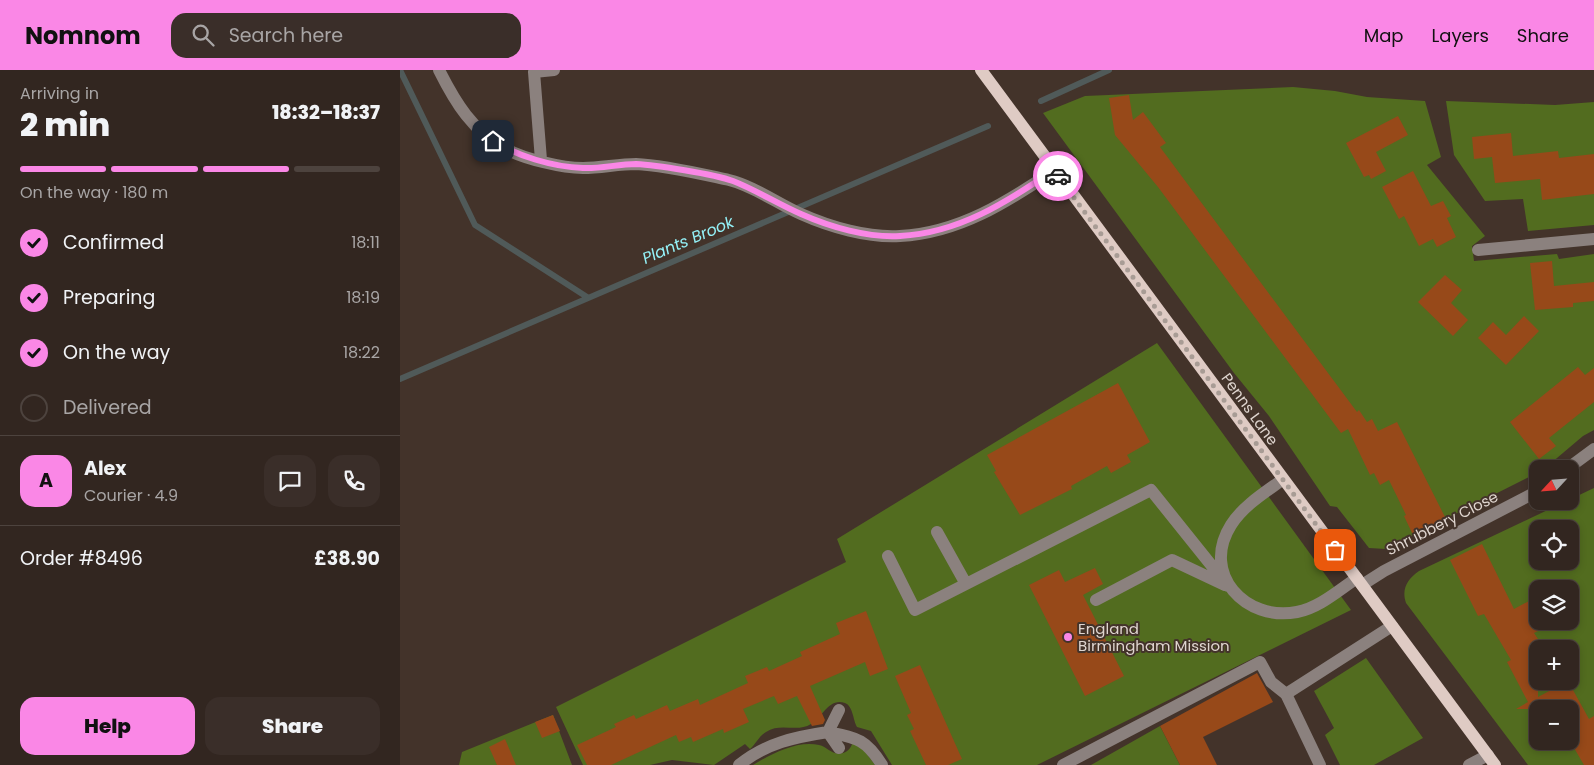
<!DOCTYPE html>
<html lang="en">
<head>
<meta charset="utf-8">
<style>
  :root { --surface:#322620; --page:#3a2e29; --text:#f1f3f6; --muted:#a8a5a5; --line:#4d433e; --accent:#fa87e6 }
  body { margin:0; font-family:Poppins,sans-serif; background:var(--page); color:var(--text); height:100vh; display:flex; flex-direction:column; font-size:19px; white-space:nowrap }
  * { box-sizing:border-box; margin:0 }
  p { font-size:16px; color:var(--muted) }
  .icon { flex:none; width:28px; height:28px; fill:none; stroke:currentColor; stroke-width:2; stroke-linecap:round; stroke-linejoin:round }
  .map { position:relative; flex:1; overflow:hidden }
  .sheet { display:flex; flex-direction:column; background:var(--surface); width:400px }
  .sheet>* { flex:none }
  .needle { width:32px; rotate:244deg }
  .controls { position:absolute; left:1129px; top:390px; display:grid; gap:10px }
  .controls a { display:grid; place-items:center; width:50px; height:50px; border-radius:10px; background:var(--surface); box-shadow:0 2px 8px #0003,0 0 0 1px var(--line); font-size:25px }
  .pin { position:absolute; display:grid; place-items:center; width:42px; height:42px; color:#fff; margin:-21px; border-radius:10px; box-shadow:0 2px 8px #0006 }
  .courier { position:absolute; display:grid; place-items:center; width:50px; height:50px; margin:-25px; border:4px solid #fa87e6; border-radius:50%; background:#fff; color:#222; box-shadow:0 1px 6px #0007 }
  .summary em { font-style:normal; font-weight:800 }
  .summary div { display:flex; flex-direction:column-reverse }
  .summary { display:flex; align-items:center; justify-content:space-between; height:85px; padding:0 20px }
  h1 { font-size:32px; font-weight:800; line-height:38px }
  .bar { display:grid; grid-template-columns:repeat(4,1fr); gap:8px 5px; align-content:center; height:60px; padding:0 20px }
  .bar i { height:6px; border-radius:4px; background:var(--line) }
  .bar .current { background:var(--accent) }
  .bar p { grid-column:span 4 }
  .line { display:flex; align-items:center; gap:12px; padding:0 20px; border-top:1px solid var(--line) }
  .line div { flex:1 }
  .round { display:grid; place-items:center; flex:none; width:52px; height:52px; border-radius:15px; background:var(--page) }
  ol { padding:0 20px; list-style:none }
  li { display:flex; align-items:center; gap:15px; height:55px }
  li p { margin-inline-start:auto }
  li .icon { padding:5px; border-radius:50%; background:var(--accent); color:#111; stroke-width:4 }
  li:last-child { color:var(--muted) }
  li i { width:28px; height:28px; border:2px solid var(--line); border-radius:50% }
  .primary-button { display:flex; gap:10px; margin-top:auto; padding:10px 20px }
  .primary-button a { flex:1; height:58px; border-radius:15px; background:var(--accent); color:#111; font-size:20px; font-weight:800; line-height:58px; text-align:center }
  .primary-button a+a { background:var(--page); color:var(--text) }
  header { display:flex; align-items:center; gap:30px; box-sizing:border-box; height:70px; padding:0 25px; background:var(--accent); color:#111 }
  header strong { font-size:24px }
  nav { display:flex; gap:28px; margin-inline-start:auto; font-size:18px }
  .search { width:350px; height:45px; background:var(--page); display:flex; align-items:center; gap:12px; box-sizing:border-box; padding:0 18px; border-radius:15px; color:var(--muted); font-size:19px }
  main { display:flex; flex:1; min-height:0 }
  .map>svg:first-child { display:block }
  .green { fill:#526c1f; fill-rule:evenodd }
  .lines { fill:none; stroke-linecap:round; stroke-linejoin:round }
  .stream { stroke:#505a59; stroke-width:6 }
  .building { fill:#974919 }
  .minor { stroke:#8b817e; stroke-width:12 }
  .major { stroke:#dfcbc4; stroke-width:12 }
  .done { stroke:#a89c95; stroke-width:5; stroke-dasharray:0 9 }
  .route { stroke:#fa87e6; stroke-width:6 }
  .poi-dot { fill:#fa87e6; stroke:#43332a; stroke-width:2 }
  .labels { text-anchor:middle; dominant-baseline:central; stroke-width:4; stroke-linejoin:round; paint-order:stroke }
  .street-label { font-size:15px; fill:#dfd5cf; stroke:#43332a }
  .poi-label { font-size:15px; fill:#dfd5cf; stroke:#43332a; text-anchor:start }
  .water-label { font-size:16px; font-style:italic; fill:#94f2f8; stroke:#43332a }
</style>
</head>
<body>
<header>
<strong>Nomnom</strong>
<div class="search"><svg class="icon" aria-label="search" viewBox="0 0 24 24"><circle cx="10" cy="10" r="6"/><path d="M15 15l6 6"/></svg>Search here</div>
<nav><a>Map</a><a>Layers</a><a>Share</a></nav>
</header>
<main>
<section class="sheet">
<div class="summary"><div><h1>2 min</h1><p>Arriving in</p></div><em>18:32–18:37</em></div>
<div class="bar"><i class="current"></i><i class="current"></i><i class="current"></i><i></i><p>On the way · 180 m</p></div>
<ol>
<li><svg class="icon" aria-label="check" viewBox="0 0 24 24"><path d="M5 12l5 5 9-10"/></svg>Confirmed<p>18:11</p></li>
<li><svg class="icon" aria-label="check" viewBox="0 0 24 24"><path d="M5 12l5 5 9-10"/></svg>Preparing<p>18:19</p></li>
<li><svg class="icon" aria-label="check" viewBox="0 0 24 24"><path d="M5 12l5 5 9-10"/></svg>On the way<p>18:22</p></li>
<li><i></i>Delivered</li>
</ol>
<div class="line" style="height:90px"><b class="round" style="background:var(--accent);color:#111">A</b><div><b>Alex</b><p>Courier · 4.9</p></div><a class="round"><svg class="icon" aria-label="chat" viewBox="0 0 24 24"><path d="M4 5h16v11H9l-5 4z"/></svg></a><a class="round"><svg class="icon" aria-label="phone" viewBox="0 0 24 24"><path d="M5 4h4l2 5-3 2q2 4 5 5l2-3 5 2v4C11 20 4 13 5 4z"/></svg></a></div>
<div class="line" style="height:65px"><div>Order #8496</div><b>£38.90</b></div>
<div class="primary-button"><a>Help</a><a>Share</a></div>
</section>
<div class="map">
<svg width="1194" height="695" viewBox="0 0 1194 695">
  <rect width="100%" height="100%" fill="#43332a"/>
  <path class="green" d="M893,17L935,21L967,27L1025,31L1041,87L1027,95L1085,166L1072,176L1074,191L1157,184L1159,189L1194,184V360L1183,366L1144,399H1138L1137,403L986,479L969,478L937,437L930,436L869,346L834,303L643,43L685,26Z
    M1046,31L1155,35L1194,32V155L1128,161L1123,129L1085,131L1054,85Z
    M757,273L951,540L637,695H492L471,661L457,657C453,650 453,636 445,633C429,627 422,648 411,654C397,663 381,652 366,662C359,666 356,674 350,679L345,674L314,695L272,690L250,695H183L156,637L446,492L437,469Z
    M1194,418V695H1128L1006,533C1001,518 1008,509 1019,501ZM1138,459H1170V491H1138ZM1138,519H1170V551H1138ZM1138,579H1170V611H1138ZM1138,639H1170V671H1138Z
    M966,588L1023,668L974,695H940L925,665L934,658L914,621Z
    M153,645L172,695H59L62,682Z
    M760,656L780,695H691Z
    M453,672L461,676L475,695H353C371,684 397,670 419,675C428,677 432,686 443,683C449,681 451,677 453,672Z"/>
  <g class="lines">
    <path class="stream" d="M0,0L75,155L187,227
      M641,31L709,0
      M0,309L588,56"/>
  </g>
  <path class="building" d="M729,25L733,50L743,42L766,73L760,77L957,342L959,340L967,352L972,349L978,361L997,352L1046,449L1013,465L1004,446L1006,445L989,410L980,415L974,403L970,405L948,359L941,363L758,117L715,65L709,28Z
    M998,46L1008,65L976,82L986,101L971,109L969,105L964,107L946,73Z
    M1111,63L1113,86L1158,81L1159,88L1194,84V124L1142,130L1140,109L1095,113L1092,87L1074,89L1072,67Z
    M1013,101L1031,136L1043,131L1051,146L1047,148L1056,167L1037,177L1033,169L1019,176L1004,146L999,149L982,117Z
    M1152,191L1154,216L1194,212V231L1173,233V237L1135,240L1130,193Z
    M1045,205L1062,220L1051,233L1068,250L1053,266L1018,232Z
    M1124,246L1139,261L1106,295L1078,268L1093,252L1106,265Z
    M1178,297L1185,305L1194,298V332L1149,368L1156,376L1139,389L1110,352Z
    M718,313L750,372L727,385L731,392L711,403L707,396L671,416L672,419L620,445L594,402L596,401L587,385Z
    M1082,474L1114,539L1129,531L1138,546V551H1140L1144,558L1134,563L1138,569V627L1168,611L1189,649L1194,646V695H1184L1170,671V639H1138V650L1132,639H1116L1128,632L1107,592L1111,590L1084,544L1078,546L1050,490Z
    M695,498L703,514L683,525L724,606L685,626L629,515L659,500L665,512Z
    M466,541L488,599L470,606L465,592L410,616L425,650L423,654L412,656L397,626L378,634L374,626L343,639L349,652L324,663L323,659L293,672L291,667L279,672L276,665L211,695H187L177,675L216,657L214,654L234,645L236,649L267,635L270,641L298,629L300,635L348,613L345,606L367,597L369,601L402,586L400,582L440,564L436,553Z
    M520,595L562,689L548,695H526L510,661L514,659L507,645L511,643L495,606Z
    M857,603L873,632L803,667L817,695H780L760,656Z
    M153,645L160,661L142,668L135,652Z
    M105,669L116,695H97L89,677Z"/>
  <g class="lines">
    <path class="minor" d="M39,0C55,32 73,62 106,79C125,89 162,98 183,98C201,98 218,94 236,94C264,95 301,104 329,110C354,116 378,134 401,144C430,157 468,168 500,166C559,163 607,132 655,100
      M141,90L134,2L154,0
      M1078,180L1194,169
      M1167,399L1194,379
      M882,410C864,423 843,436 831,455C800,504 846,552 897,542C919,538 939,520 957,508
      M537,462L566,514
      M488,486L515,540L751,420L828,516
      M962,515L984,501L1138,421
      M696,530L772,490L825,515
      M886,624L920,695
      M428,662C457,668 466,669 482,695
      M428,662L439,678
      M339,695C366,673 395,667 428,662L439,640
      M663,695L860,592L871,612L886,624L992,556
      M1069,695L1088,685"/>
    <path class="major" d="M581,0L1095,695"/>
  </g>
  <g class="lines">
    <path class="done" d="M658,106L935,480"/>
    <path class="route" d="M93,71C117,86 153,97 183,98C200,99 218,94 236,94C255,95 314,104 333,111C356,120 378,134 401,144C430,157 468,168 500,166C559,163 607,132 654,100L658,106"/>
  </g>
  <circle class="poi-dot" cx="668" cy="567" r="5"/>
  <g class="labels">
    <g class="street-label">
      <text transform="translate(850 339) rotate(54)">Penns Lane</text>
      <text transform="translate(1042 453) rotate(-27)">Shrubbery Close</text>
    </g>
    <g class="poi-label">
      <text x="678" y="558">England<tspan x="678" dy="17">Birmingham Mission</tspan></text>
    </g>
    <g class="water-label">
      <text transform="translate(288 170) rotate(-23)">Plants Brook</text>
    </g>
  </g>
</svg>
<div class="controls">
<a><svg class="needle" viewBox="-14 -14 28 28"><path d="M0-13l5 13h-10z" fill="#e53935"/><path d="M0 13l5-13h-10z" fill="#a8a5a5"/></svg></a>
<a><svg class="icon" aria-label="locate" viewBox="0 0 24 24"><circle cx="12" cy="12" r="6"/><path d="M12 2v4M12 18v4M2 12h4M18 12h4"/></svg></a>
<a><svg class="icon" aria-label="layers" viewBox="0 0 24 24"><path d="M12 4l9 5-9 5-9-5zM3 14l9 5 9-5"/></svg></a>
<a>+</a>
<a>−</a>
</div>
<div class="pin" style="left:935px;top:480px;background:#ea580c"><svg class="icon" aria-label="bag" viewBox="0 0 24 24"><path d="M5 8h14l-1 12H6zM9 8a3 3 0 0 1 6 0"/></svg></div>
<div class="pin" style="left:93px;top:71px;background:#1f2937"><svg class="icon" aria-label="home" viewBox="0 0 24 24"><path d="M3 11l9-7 9 7M6 9v11h12V9"/></svg></div>
<div class="courier" style="left:658px;top:106px"><svg class="icon" aria-label="car" viewBox="0 0 24 24"><path d="M5 17H2v-5l4-1 3-4h7l3 4 3 1v5h-3M9 17h6M6 11h13"/><circle cx="7" cy="17" r="2"/><circle cx="17" cy="17" r="2"/></svg></div>
</div>
</main>
</body>
</html>
